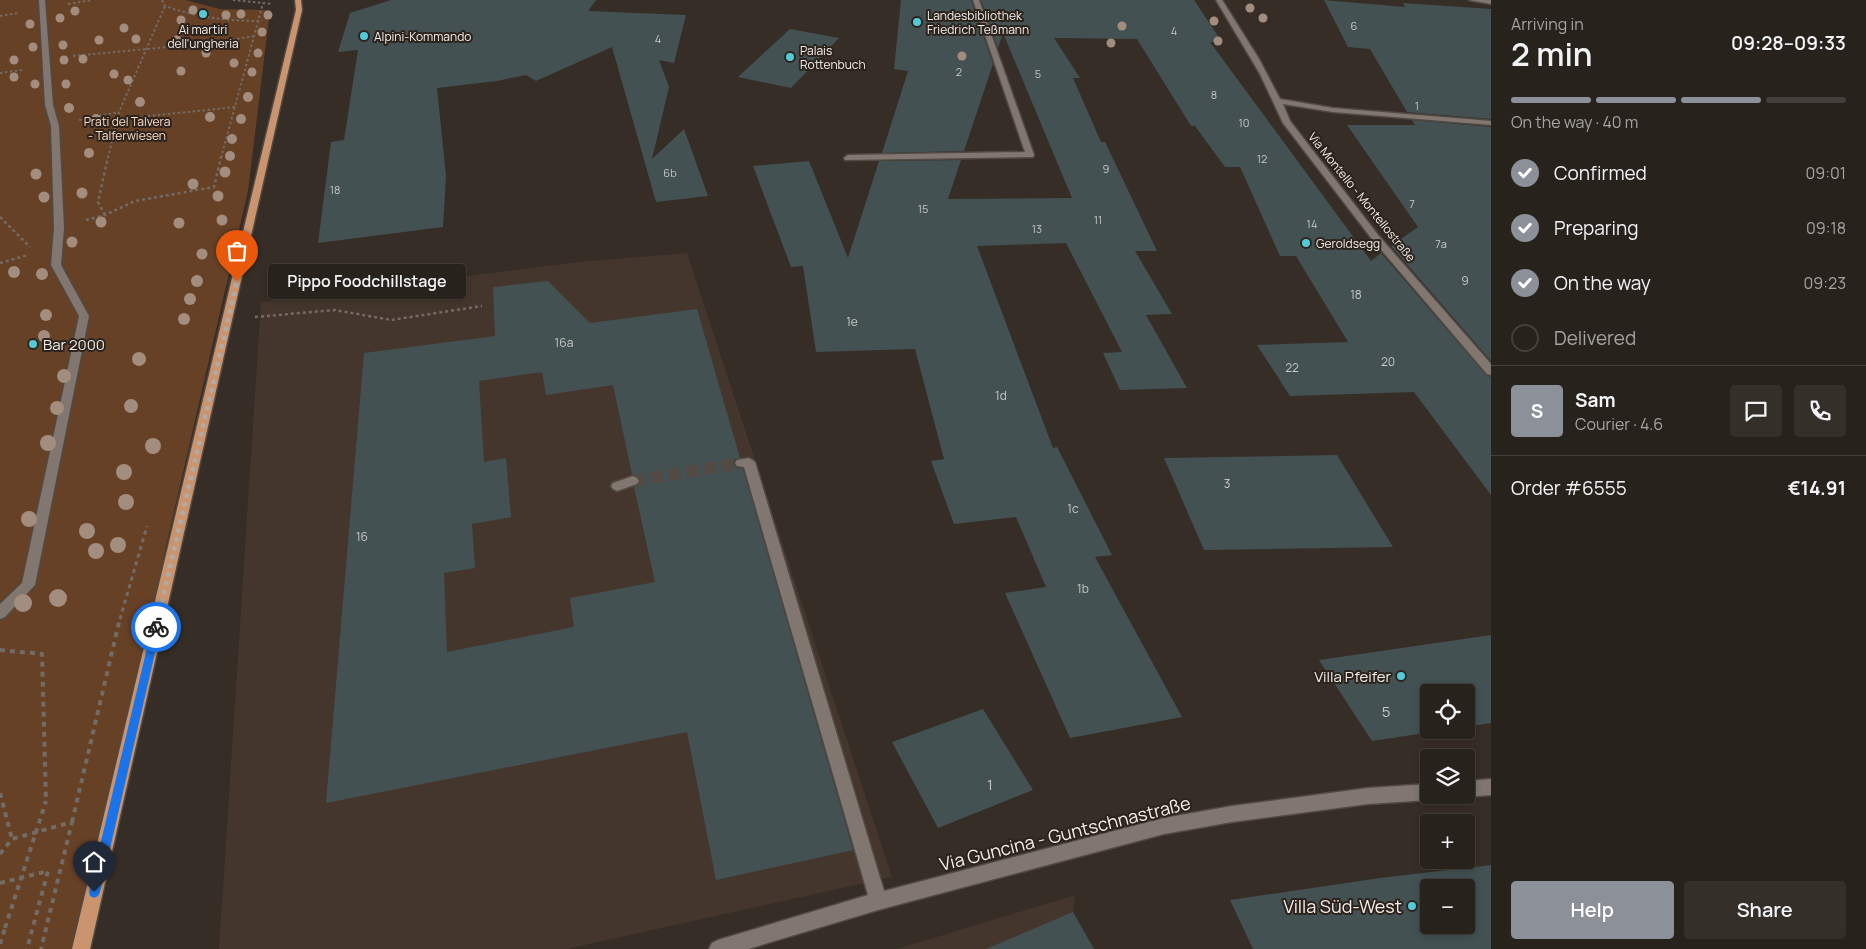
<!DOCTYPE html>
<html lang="en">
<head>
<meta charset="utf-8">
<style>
  :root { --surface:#28221c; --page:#342f29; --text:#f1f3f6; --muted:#a5a4a3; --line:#443f3b; --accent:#8c9099 }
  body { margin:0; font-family:Manrope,sans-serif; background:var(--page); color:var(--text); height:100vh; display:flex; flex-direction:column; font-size:19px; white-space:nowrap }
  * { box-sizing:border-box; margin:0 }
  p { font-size:16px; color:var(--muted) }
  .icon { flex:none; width:28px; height:28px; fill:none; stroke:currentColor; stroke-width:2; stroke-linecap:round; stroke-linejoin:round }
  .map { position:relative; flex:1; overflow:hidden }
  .panel { display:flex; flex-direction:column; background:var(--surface); width:375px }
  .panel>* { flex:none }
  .tools { position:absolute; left:1420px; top:684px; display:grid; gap:10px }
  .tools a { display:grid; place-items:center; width:55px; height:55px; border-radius:5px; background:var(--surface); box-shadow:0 2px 8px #0003,0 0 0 1px var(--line); font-size:25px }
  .pin { position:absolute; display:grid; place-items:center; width:42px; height:42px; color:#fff; margin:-51px -21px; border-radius:50% 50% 50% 0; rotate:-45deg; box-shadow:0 0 5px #0007 }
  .pin .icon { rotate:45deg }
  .courier { position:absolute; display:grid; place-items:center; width:50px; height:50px; margin:-25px; border:4px solid #1a73e8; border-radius:50%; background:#fff; color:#222; box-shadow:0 1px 6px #0007 }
  .bubble { position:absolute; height:35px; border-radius:5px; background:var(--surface); box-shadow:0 2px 8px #0003,0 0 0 1px var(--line); font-size:16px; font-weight:600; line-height:35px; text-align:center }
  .head em { font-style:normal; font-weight:600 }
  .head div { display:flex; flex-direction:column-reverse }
  .head { display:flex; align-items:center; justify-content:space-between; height:85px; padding:0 20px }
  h1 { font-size:32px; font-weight:600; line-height:38px }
  .bar { display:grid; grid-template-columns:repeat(4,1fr); gap:8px 5px; align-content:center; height:60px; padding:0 20px }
  .bar i { height:6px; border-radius:4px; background:var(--line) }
  .bar .selected { background:var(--accent) }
  .bar p { grid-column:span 4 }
  .line { display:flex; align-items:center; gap:12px; padding:0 20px; border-top:1px solid var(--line) }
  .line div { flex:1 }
  .round { display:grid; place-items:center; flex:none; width:52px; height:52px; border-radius:5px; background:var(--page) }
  ol { padding:0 20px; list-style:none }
  li { display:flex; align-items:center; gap:15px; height:55px }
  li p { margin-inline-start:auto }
  li .icon { padding:5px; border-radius:50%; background:var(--accent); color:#fff; stroke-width:4 }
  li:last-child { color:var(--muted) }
  li i { width:28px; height:28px; border:2px solid var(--line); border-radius:50% }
  .button { display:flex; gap:10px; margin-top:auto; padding:10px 20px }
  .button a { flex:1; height:58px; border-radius:5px; background:var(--accent); color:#fff; font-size:20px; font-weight:600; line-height:58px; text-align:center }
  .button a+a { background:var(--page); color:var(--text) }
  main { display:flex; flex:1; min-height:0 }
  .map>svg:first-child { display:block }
  .built { fill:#45362d }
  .green { fill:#674126 }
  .building { fill:#435152; fill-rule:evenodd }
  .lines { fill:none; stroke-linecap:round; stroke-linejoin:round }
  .minor-tunnel { stroke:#524a43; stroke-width:12; stroke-dasharray:12 6; stroke-linecap:butt }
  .minor-casing { stroke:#514944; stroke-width:3 }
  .major-casing { stroke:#514944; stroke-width:3 }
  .path-far3 { stroke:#736b65; stroke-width:2; stroke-dasharray:2.5 2.5; stroke-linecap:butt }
  .path-far2 { stroke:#736b65; stroke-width:2.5; stroke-dasharray:3 3; stroke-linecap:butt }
  .path-far1 { stroke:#736b65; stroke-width:3; stroke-dasharray:4 4; stroke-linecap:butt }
  .path { stroke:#736b65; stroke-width:4; stroke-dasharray:5 5; stroke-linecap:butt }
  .minor { fill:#827770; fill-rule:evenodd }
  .major { fill:#ca946f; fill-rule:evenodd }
  .path-bridge { stroke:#736b65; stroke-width:4; stroke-dasharray:5 5; stroke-linecap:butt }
  .tree { fill:#a38d7e }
  .route { fill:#1a73e8 }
  .done { stroke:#b2aaa5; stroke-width:5; stroke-dasharray:0 9 }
  .poi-dot { fill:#52cbd7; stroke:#2c231d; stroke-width:2 }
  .labels { text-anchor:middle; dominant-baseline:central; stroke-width:4; stroke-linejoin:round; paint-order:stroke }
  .far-number-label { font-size:11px; fill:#c8c7c4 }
  .far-poi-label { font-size:12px; fill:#f4eeea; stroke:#2c231d; text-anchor:start }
  .far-park-label { font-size:12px; fill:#fcdbc6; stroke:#2c231d }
  .far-street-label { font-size:12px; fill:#f4eeea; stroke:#2c231d }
  .number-label { font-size:12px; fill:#c8c7c4 }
  .poi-label { font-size:15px; fill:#f4eeea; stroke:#2c231d; text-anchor:start }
  .near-number-label { font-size:15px; fill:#c8c7c4 }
  .near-street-label { font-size:18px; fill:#f4eeea; stroke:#2c231d }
  .near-poi-label { font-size:18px; fill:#f4eeea; stroke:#2c231d; text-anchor:end }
</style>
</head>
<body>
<main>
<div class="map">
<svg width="1491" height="949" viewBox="0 0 1491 949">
  <rect width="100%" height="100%" fill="#362d26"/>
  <path class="built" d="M687,253L892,877L567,949H219L261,302L579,262Z
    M1075,895L1073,912L1092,949H897Z"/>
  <path class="green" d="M0,0H185L220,9L270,10L248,191L167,542L79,949H0Z"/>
  <path class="building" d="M391,0H596L588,11L686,15L674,63L659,60L669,87L652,159L684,129L708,196L656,202L612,47L536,81L526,75L497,81L437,88L446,176L443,227L318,243L331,142L344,140L358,50L338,52L350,13Z
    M901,0H971L993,64L964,151L882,153L908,71L894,69Z
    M981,0H1194L1222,42H1210L1371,261L1381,253L1486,375L1491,377V495L1414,392L1290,396L1257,345L1348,342L1296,256H1280L1240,167H1225L1195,126H1191L1137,39L1054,38L1080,78H1073L1101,142H1105L1157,251H1135L1172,314L1146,315L1187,388L1120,390L1103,353L1122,352L1066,243L977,246L1053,448L1057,447L1112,555L1095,557L1182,717L1070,738L1005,593L1046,587L1016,517L954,524L931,461L944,459L915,349L816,352L803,266L791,267L753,166L809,161L848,258L879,161L961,160L948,199L1072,198L1003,33L998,48Z
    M1324,0L1405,7L1403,3L1491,9V119L1407,112L1370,49L1348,47Z
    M790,29L839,38L791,88L738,77Z
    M1412,120L1491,127V361L1391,246L1418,227L1347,125H1415Z
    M548,281L590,323L697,309L740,458L735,459L733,464L737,468L743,469L853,850L716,880L687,732L326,803L364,353L495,336L493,287ZM542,372L546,395L613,385L632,474L638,476L641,480L639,485L634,487L655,582L570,598L574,627L447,652L444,573L475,568L472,524L511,517L506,458L484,462L479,381Z
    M1337,455L1393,547L1204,550L1164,458Z
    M1491,635V723L1466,727V692H1429V730H1445L1372,741L1319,660Z
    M983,709L1033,790L938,828L892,742Z
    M1491,865V949H1253L1230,900L1380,878ZM1429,888H1466V925H1429Z
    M1073,912L1094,949H986Z"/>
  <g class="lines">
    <path class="minor-tunnel" d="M633,481L741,463"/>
    <defs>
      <path id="minor" d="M39,0H45L53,105L59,126L64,228L61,265L89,316L35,585L5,617L0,619V604L22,583L79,316L51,265L54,228L51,126L45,105Z
        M973,0H979L1034,155L1033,157L845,160L844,158L848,155L1025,152Z
        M1216,0H1222L1259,59L1280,99L1333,108L1491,121V125L1333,112L1283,104L1290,121L1378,235L1491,364V375L1487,374L1372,239L1283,123L1260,74Z
        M1469,0H1491V4Z
        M749,458L755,462L884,891L1164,818L1232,806L1368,788L1429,784V795H1436L1435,798L1429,800L1368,804L1232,822L1164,834L878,910L748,949H709L712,943L718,940L868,895L744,467L737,466L735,463L737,460Z
        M633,476L637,478L639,481L637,484L617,491L613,489L611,486L613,483Z
        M1491,779V795L1466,797L1462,795H1466V781Z"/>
      <path id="major" d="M295,0H301L302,10L90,949H72L296,10Z"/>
    </defs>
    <use href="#minor" class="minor-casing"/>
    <use href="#major" class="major-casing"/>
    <path class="path-far3" d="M162,0L165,6C196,17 226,21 259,21
      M233,0L272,4
      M68,4L92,0
      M0,16L18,13
      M73,56L210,43L255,36
      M0,73L22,70
      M118,119L236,107
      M79,120L119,112
      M108,158L119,112L165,6
      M221,158L263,3"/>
    <path class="path-far2" d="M105,215L98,202L108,157
      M0,217L30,247
      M86,220L105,215L135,201L214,187L221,157
      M0,263L28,255
      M255,317L335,310L391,320L482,306"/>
    <path class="path-far1" d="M120,619L147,526"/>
    <path class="path" d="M0,650L42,654L46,801
      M0,793L12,839
      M72,822L120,618
      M0,854L12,839L72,822L41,949
      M0,883L48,871L27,949
      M0,944L5,928"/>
    <use href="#minor" class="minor"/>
    <use href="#major" class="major"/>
    <path class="path-bridge" d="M5,928L46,801"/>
  </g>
  <g class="tree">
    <circle cx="1250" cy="8" r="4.5"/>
    <circle cx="193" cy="10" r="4.5"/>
    <circle cx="75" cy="11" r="4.5"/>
    <circle cx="241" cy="14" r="4.5"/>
    <circle cx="226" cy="15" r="4.5"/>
    <circle cx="268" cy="15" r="4.5"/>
    <circle cx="60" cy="18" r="4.5"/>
    <circle cx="1263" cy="18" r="4.5"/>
    <circle cx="181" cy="20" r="4.5"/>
    <circle cx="1214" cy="21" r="4.5"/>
    <circle cx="30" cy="24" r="4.5"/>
    <circle cx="1122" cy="26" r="4.5"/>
    <circle cx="124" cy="28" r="4.5"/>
    <circle cx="262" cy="32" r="4.5"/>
    <circle cx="136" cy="39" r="4.5"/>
    <circle cx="99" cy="40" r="4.5"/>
    <circle cx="177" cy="40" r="4.5"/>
    <circle cx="1218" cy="41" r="4.5"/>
    <circle cx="1111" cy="43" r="4.5"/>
    <circle cx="63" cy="45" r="4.5"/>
    <circle cx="33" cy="47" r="4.5"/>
    <circle cx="206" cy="53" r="4.5"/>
    <circle cx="258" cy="53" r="4.5"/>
    <circle cx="962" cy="56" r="4.5"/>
    <circle cx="83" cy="59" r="4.5"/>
    <circle cx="14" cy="60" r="4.5"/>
    <circle cx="64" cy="60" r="4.5"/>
    <circle cx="234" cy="63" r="4.5"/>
    <circle cx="181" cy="71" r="4.5"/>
    <circle cx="252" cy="72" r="4.5"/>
    <circle cx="114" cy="74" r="4.5"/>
    <circle cx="14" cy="77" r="4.5"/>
    <circle cx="128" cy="80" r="4.5"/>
    <circle cx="35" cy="84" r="4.5"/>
    <circle cx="66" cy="84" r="4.5"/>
    <circle cx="248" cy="97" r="5"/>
    <circle cx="140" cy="102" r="5"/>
    <circle cx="69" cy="108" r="5"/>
    <circle cx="210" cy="117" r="5"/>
    <circle cx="96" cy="119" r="5"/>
    <circle cx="241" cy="119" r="5"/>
    <circle cx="232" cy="139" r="5"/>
    <circle cx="89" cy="153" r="5"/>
    <circle cx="230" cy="156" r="5"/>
    <circle cx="225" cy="172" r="5.5"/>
    <circle cx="36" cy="174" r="5.5"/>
    <circle cx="193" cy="184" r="5.5"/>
    <circle cx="82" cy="193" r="5.5"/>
    <circle cx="218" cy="196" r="5.5"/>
    <circle cx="44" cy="197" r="5.5"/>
    <circle cx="222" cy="220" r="5.5"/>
    <circle cx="101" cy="222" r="5.5"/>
    <circle cx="179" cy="223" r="5.5"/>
    <circle cx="72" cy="242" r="5.5"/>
    <circle cx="202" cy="254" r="5.5"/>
    <circle cx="14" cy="272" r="6"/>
    <circle cx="42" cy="274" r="6"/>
    <circle cx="197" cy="281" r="6"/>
    <circle cx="190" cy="299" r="6"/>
    <circle cx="46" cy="315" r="6"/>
    <circle cx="184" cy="319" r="6"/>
    <circle cx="44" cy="336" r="6"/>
    <circle cx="139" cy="359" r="7"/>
    <circle cx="64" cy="376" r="7"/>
    <circle cx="131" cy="406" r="7"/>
    <circle cx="57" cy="408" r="7"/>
    <circle cx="48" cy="443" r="8"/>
    <circle cx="153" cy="446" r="8"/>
    <circle cx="124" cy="472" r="8"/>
    <circle cx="126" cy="502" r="8"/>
    <circle cx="29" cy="519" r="8"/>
    <circle cx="87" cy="531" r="8"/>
    <circle cx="118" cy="545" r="8"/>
    <circle cx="96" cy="551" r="8"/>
    <circle cx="58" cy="598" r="9"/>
    <circle cx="23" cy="603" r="9"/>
  </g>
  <path class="route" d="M156,624L161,627L100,892L98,896L94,898L90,896L89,892L152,627Z"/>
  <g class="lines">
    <path class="done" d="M156,627L237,281"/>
  </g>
  <g class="poi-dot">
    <circle cx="203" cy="14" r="5"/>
    <circle cx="917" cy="22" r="5"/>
    <circle cx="364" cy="36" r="5"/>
    <circle cx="790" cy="57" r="5"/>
    <circle cx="1306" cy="243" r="5"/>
    <circle cx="33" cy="344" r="5"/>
    <circle cx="1401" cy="676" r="5"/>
    <circle cx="1412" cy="906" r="5"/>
  </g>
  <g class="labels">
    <g class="far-number-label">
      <text x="1354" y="25">6</text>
      <text x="1174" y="30">4</text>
      <text x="658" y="38">4</text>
      <text x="959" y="71">2</text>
      <text x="1038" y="73">5</text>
      <text x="1214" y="94">8</text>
      <text x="1417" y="105">1</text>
      <text x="1244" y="122">10</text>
      <text x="1262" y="158">12</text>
      <text x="1106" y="168">9</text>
      <text x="670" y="172">6b</text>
      <text x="335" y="189">18</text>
      <text x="1412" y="203">7</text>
      <text x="923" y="208">15</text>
      <text x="1098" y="219">11</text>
      <text x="1312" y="223">14</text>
      <text x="1037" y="228">13</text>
      <text x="1441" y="243">7a</text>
    </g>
    <g class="far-poi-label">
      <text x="927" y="15">Landesbibliothek<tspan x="927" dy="14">Friedrich Teßmann</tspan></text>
      <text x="203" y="29" text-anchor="middle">Ai martiri<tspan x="203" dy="14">dell'ungheria</tspan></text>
      <text x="374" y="36">Alpini-Kommando</text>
      <text x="800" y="50">Palais<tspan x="800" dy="14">Rottenbuch</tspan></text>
      <text x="1316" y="243">Geroldsegg</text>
    </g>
    <g class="far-park-label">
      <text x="127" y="121">Prati del Talvera<tspan x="127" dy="14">- Talferwiesen</tspan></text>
    </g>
    <g class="far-street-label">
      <text transform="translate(1362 197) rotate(51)">Via Montello - Montellostraße</text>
    </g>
    <g class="number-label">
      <text x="1465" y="280">9</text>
      <text x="1356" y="294">18</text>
      <text x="852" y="321">1e</text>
      <text x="564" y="342">16a</text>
      <text x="1388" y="361">20</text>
      <text x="1292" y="367">22</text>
      <text x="1001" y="395">1d</text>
      <text x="1227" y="483">3</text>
      <text x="1073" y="508">1c</text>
      <text x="362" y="536">16</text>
      <text x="1083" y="588">1b</text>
    </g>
    <g class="poi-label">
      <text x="43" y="344">Bar 2000</text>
      <text x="1391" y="676" text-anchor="end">Villa Pfeifer</text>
    </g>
    <g class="near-number-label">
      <text x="1386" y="711">5</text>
      <text x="990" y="784">1</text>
    </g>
    <g class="near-street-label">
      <text transform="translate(1065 833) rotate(-14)">Via Guncina - Guntschnastraße</text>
    </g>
    <g class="near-poi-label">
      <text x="1402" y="906">Villa Süd-West</text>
    </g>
  </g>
</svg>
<div class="tools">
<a><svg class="icon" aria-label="locate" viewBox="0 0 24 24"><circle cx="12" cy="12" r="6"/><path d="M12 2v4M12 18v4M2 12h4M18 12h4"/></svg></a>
<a><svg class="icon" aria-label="layers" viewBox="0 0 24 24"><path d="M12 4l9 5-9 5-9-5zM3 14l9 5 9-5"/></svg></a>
<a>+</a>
<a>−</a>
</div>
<div class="pin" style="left:237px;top:281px;background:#ea580c"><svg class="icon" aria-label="bag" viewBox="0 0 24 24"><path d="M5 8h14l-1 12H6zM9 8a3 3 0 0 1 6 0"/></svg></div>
<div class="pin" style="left:94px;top:892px;background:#1f2937"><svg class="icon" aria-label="home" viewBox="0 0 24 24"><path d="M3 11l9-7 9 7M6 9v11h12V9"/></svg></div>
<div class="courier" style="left:156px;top:627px"><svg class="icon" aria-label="bike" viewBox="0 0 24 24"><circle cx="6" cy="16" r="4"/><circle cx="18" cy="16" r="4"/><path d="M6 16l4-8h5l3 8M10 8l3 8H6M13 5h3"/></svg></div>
<div class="bubble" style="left:268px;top:264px;width:198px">Pippo Foodchillstage</div>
</div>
<section class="panel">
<div class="head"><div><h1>2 min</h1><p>Arriving in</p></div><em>09:28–09:33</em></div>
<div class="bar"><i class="selected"></i><i class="selected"></i><i class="selected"></i><i></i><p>On the way · 40 m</p></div>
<ol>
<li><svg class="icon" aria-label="check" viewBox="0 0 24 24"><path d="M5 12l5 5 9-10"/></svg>Confirmed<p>09:01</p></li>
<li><svg class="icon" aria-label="check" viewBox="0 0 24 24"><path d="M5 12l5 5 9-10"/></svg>Preparing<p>09:18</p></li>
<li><svg class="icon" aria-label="check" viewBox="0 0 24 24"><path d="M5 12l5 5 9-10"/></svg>On the way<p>09:23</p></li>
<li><i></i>Delivered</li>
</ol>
<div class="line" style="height:90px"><b class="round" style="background:var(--accent);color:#fff">S</b><div><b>Sam</b><p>Courier · 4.6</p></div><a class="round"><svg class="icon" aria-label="chat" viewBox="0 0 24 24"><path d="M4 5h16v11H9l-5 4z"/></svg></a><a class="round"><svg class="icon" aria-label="phone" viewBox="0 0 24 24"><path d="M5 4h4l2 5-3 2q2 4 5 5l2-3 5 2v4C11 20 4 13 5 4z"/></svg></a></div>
<div class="line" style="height:65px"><div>Order #6555</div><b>€14.91</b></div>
<div class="button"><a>Help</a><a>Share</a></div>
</section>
</main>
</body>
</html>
